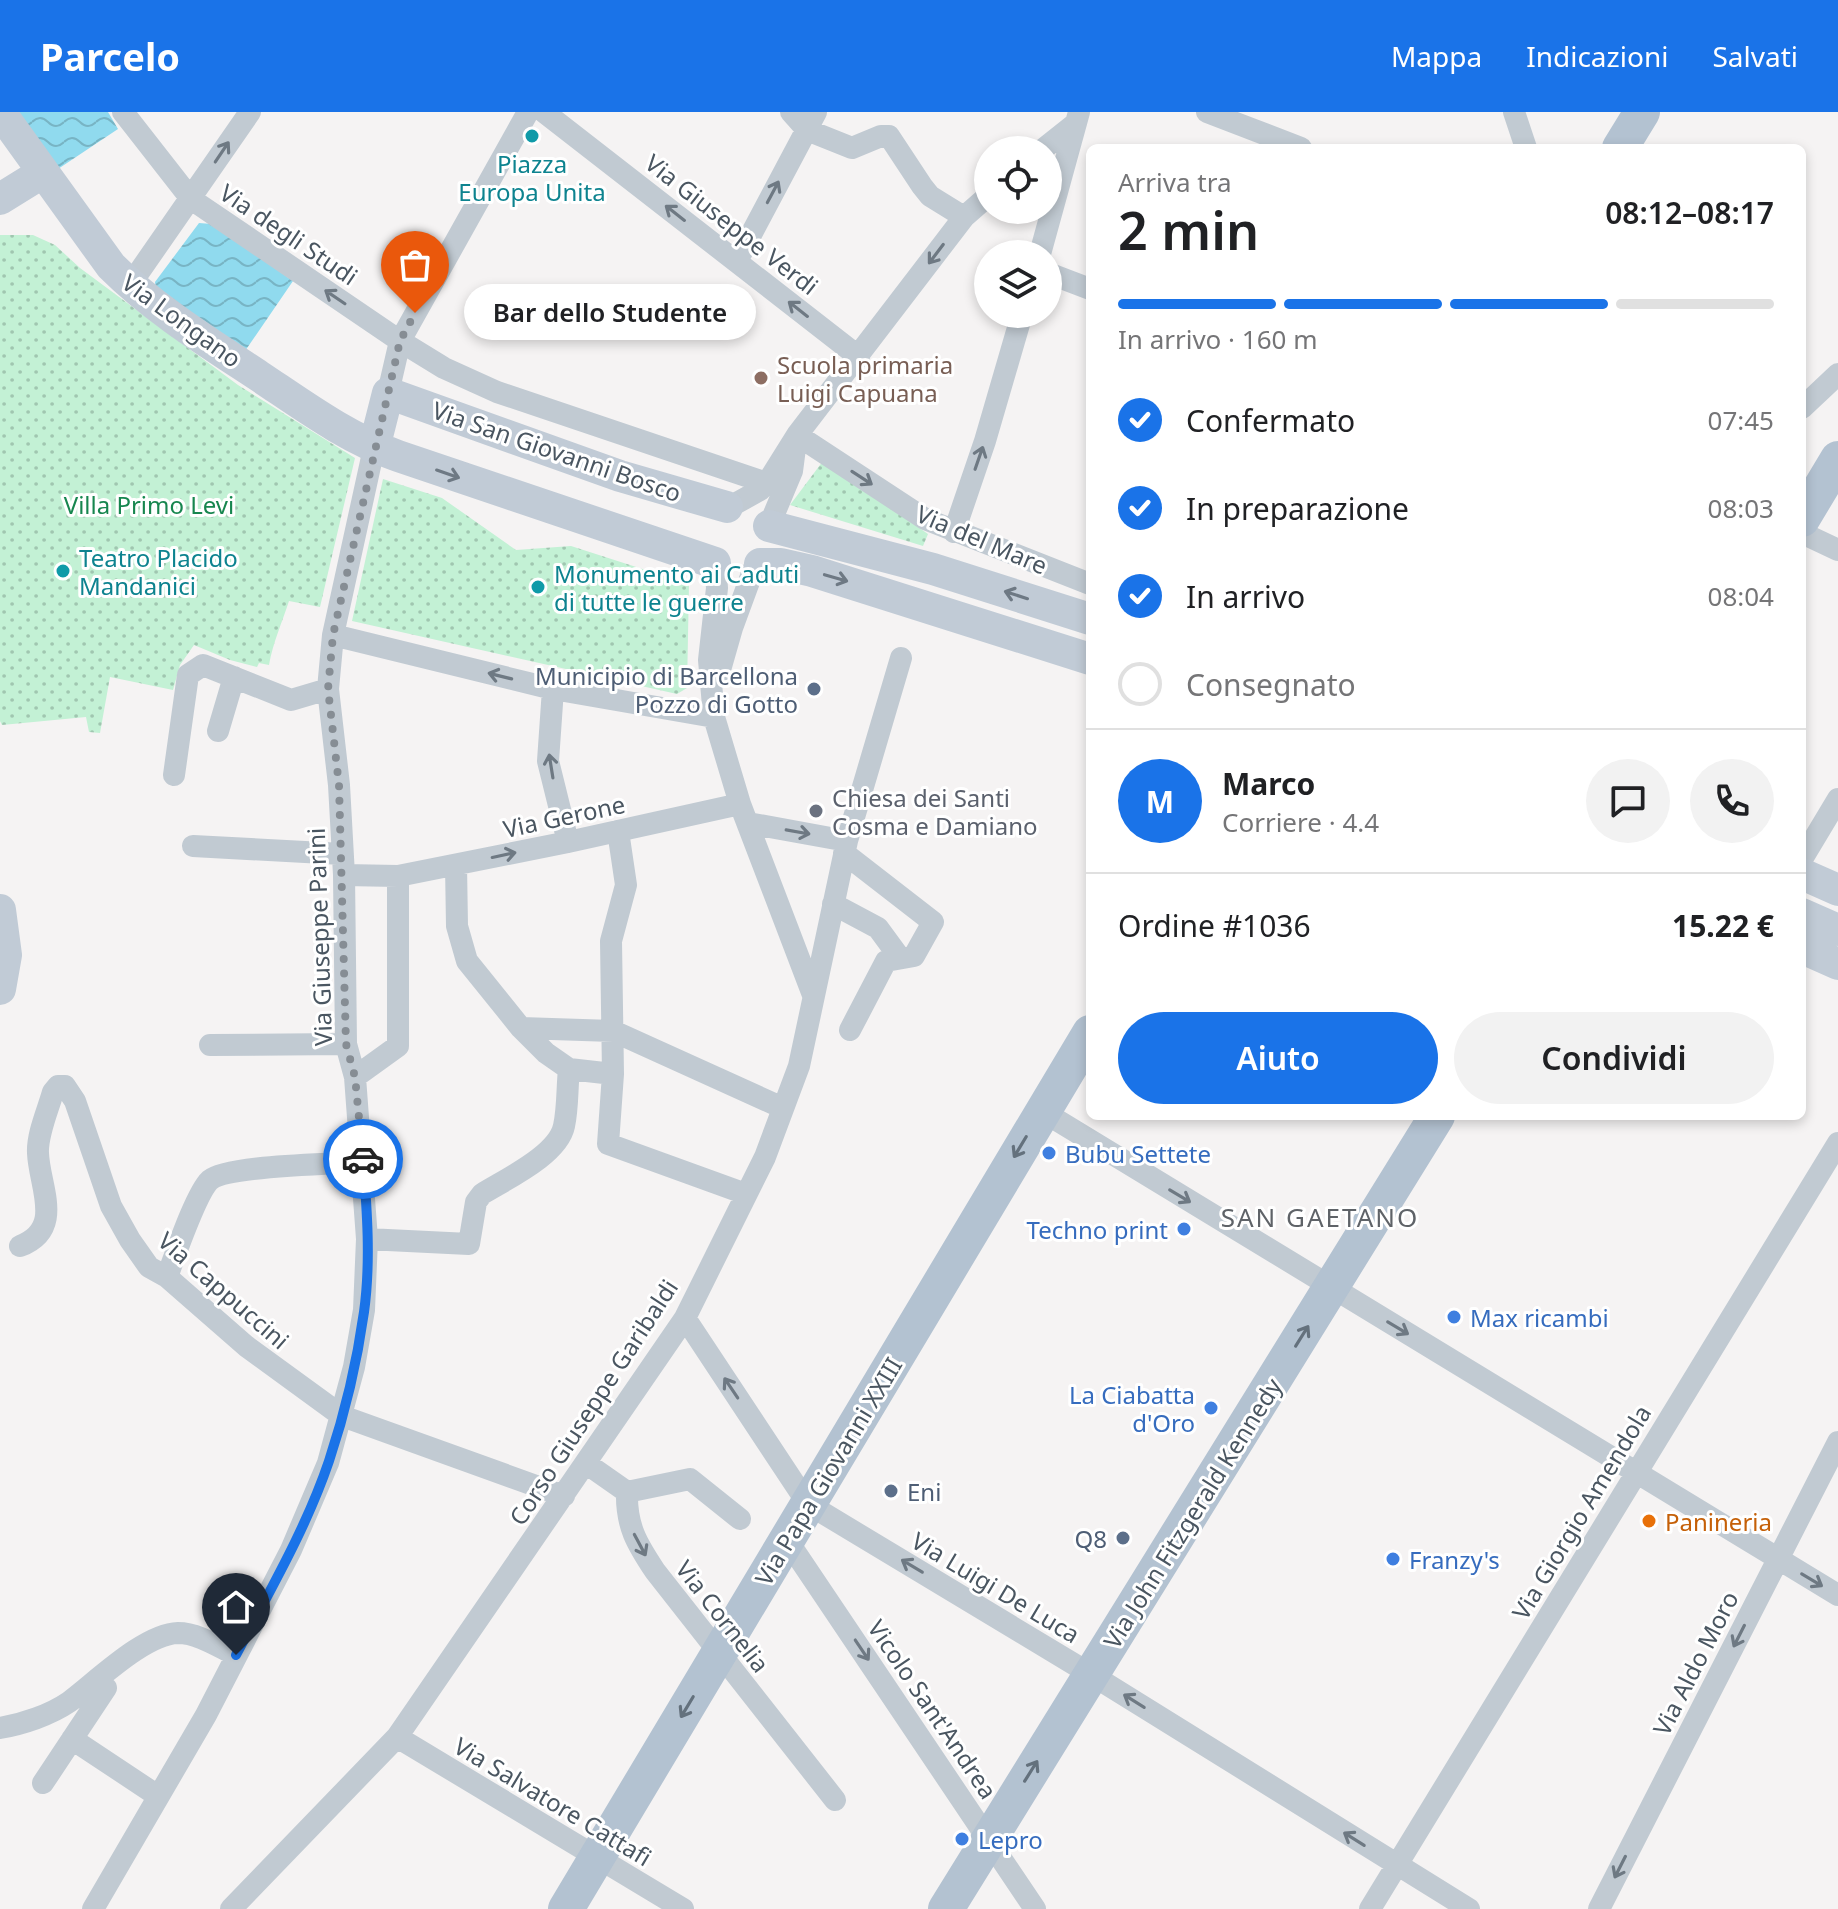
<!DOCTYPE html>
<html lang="it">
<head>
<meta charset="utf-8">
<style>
  :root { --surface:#fff; --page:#f2f2f2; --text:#202124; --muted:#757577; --line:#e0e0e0; --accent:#1a73e8 }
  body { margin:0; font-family:"Noto Sans",sans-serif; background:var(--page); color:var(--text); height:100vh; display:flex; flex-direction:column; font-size:30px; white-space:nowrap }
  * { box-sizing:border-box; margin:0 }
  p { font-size:26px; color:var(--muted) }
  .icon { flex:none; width:44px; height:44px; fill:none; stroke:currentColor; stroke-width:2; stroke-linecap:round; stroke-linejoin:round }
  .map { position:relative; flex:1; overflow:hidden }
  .sheet { position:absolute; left:1086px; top:32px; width:720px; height:976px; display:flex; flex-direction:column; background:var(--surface); border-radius:12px; box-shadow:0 4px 12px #0003 }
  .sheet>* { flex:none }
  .buttons { position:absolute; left:974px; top:24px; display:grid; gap:16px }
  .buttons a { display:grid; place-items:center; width:88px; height:88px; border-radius:50%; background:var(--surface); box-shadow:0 4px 12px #0003; font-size:40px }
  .pin { position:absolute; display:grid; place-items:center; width:68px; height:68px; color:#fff; margin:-82px -34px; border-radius:50% 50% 50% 0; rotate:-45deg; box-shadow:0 0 8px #0007 }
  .pin .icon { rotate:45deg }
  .courier { position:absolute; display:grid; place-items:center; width:80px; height:80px; margin:-40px; border:6px solid #1a73e8; border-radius:50%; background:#fff; color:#222; box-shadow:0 2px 10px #0007 }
  .bubble { position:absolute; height:56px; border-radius:28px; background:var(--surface); box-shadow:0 4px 12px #0003; font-size:26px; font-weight:600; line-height:56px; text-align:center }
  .headline em { font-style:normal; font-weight:600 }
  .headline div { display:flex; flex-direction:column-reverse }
  .headline { display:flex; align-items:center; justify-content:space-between; height:136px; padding:0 32px }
  h1 { font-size:52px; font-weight:600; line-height:60px }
  .bar { display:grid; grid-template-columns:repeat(4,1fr); gap:12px 8px; align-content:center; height:96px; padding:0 32px }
  .bar i { height:10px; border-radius:6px; background:var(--line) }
  .bar .active { background:var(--accent) }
  .bar p { grid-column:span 4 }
  .line { display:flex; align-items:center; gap:20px; padding:0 32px; border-top:2px solid var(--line) }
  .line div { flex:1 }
  .round { display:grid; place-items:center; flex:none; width:84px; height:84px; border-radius:42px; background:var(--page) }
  ol { padding:0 32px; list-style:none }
  li { display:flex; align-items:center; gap:24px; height:88px }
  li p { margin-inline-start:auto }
  li .icon { padding:8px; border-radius:50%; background:var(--accent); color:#fff; stroke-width:4 }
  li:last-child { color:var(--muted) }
  li i { width:44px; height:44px; border:4px solid var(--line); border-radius:50% }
  .button { display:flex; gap:16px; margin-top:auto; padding:16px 32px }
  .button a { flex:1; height:92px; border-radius:48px; background:var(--accent); color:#fff; font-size:32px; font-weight:600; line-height:92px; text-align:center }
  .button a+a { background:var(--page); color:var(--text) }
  header { display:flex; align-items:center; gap:48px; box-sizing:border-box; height:112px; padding:0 40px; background:var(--accent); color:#fff }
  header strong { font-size:38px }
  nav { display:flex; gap:44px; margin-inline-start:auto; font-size:28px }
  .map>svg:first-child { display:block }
  .park { fill:url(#park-dots) }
  .water { fill:url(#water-waves) }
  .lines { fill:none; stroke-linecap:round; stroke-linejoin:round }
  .street { stroke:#c1cad2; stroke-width:22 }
  .secondary { stroke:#c1cbd6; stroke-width:32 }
  .primary { stroke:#b3c2d1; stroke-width:36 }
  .oneway { stroke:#6e7983 }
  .oneway2 { stroke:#6e7984 }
  .oneway3 { stroke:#64717d }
  .done { stroke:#868d94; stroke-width:8; stroke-dasharray:0 14.4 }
  .route { stroke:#1a73e8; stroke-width:10 }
  .culture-dot { fill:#0f9aa8; stroke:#fff; stroke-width:3 }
  .education-dot { fill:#8d6e63; stroke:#fff; stroke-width:3 }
  .service-dot { fill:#5c6f8a; stroke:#fff; stroke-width:3 }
  .worship-dot { fill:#6b7280; stroke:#fff; stroke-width:3 }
  .shop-dot { fill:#3f7fe0; stroke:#fff; stroke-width:3 }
  .food-dot { fill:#e8710a; stroke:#fff; stroke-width:3 }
  .labels { text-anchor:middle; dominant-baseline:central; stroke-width:6; stroke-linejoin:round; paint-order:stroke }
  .culture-label { font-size:24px; fill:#0d838f; stroke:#fff; text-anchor:start }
  .street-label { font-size:24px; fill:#4a5661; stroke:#fff }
  .education-label { font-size:24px; fill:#785e54; stroke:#fff; text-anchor:start }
  .park-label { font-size:24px; fill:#17864f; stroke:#fff }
  .service-label { font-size:24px; fill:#4e5e75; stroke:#fff; text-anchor:end }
  .worship-label { font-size:24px; fill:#5b616d; stroke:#fff; text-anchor:start }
  .shop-label { font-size:24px; fill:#366cbe; stroke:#fff; text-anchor:start }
  .food-label { font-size:24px; fill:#c56008; stroke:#fff; text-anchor:start }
  .neighbourhood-label { font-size:26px; letter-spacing:2px; fill:#5f6368; stroke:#fff }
</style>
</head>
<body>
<header>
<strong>Parcelo</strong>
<nav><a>Mappa</a><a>Indicazioni</a><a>Salvati</a></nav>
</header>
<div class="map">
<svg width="1838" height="1797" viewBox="0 0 1838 1797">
  <defs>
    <pattern id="park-dots" width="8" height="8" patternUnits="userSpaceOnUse" patternTransform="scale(2)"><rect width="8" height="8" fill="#c3f1d5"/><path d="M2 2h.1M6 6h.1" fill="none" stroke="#a0c6b0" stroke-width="1.8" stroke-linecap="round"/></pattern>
    <pattern id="water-waves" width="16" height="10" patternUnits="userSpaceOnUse" patternTransform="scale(2)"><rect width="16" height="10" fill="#90daee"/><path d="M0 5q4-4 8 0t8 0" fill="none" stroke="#78b4c4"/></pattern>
  </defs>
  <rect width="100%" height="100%" fill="#f5f3f3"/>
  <path class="park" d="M0,123H33L55,133L80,156L238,273L355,346L320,495L289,489C282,511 273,530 269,553L259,551L257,555L230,548L194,533L180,553L173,578L110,565L100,621L89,620L86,605L2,613L0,609Z
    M823,349L928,422L923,434L790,393Z
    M383,367L442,386L516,438L571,434L689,472L687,576L677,582L352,509Z"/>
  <path class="water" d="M16,0H108L118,17L55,59Z
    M199,111L212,112L293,169L245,239L156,179L155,170Z"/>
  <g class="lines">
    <path class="street" d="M123,0L191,87L400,229L444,256L497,280L767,371
      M544,0L859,245
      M791,0L807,18L852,36L881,24H889L922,74L930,84L964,105
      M1207,0L1301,36
      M1514,0L1526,36
      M1042,38L1076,11
      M1040,142L1079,0
      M737,149L816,0
      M1048,161L1090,177
      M130,173L250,0
      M388,281L400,229L528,0
      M1802,296L1838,262
      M797,323L925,407L1090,472
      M733,393L760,378L767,371L797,323L964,105L988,84
      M769,414L792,359L795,336
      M954,420L985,329L1022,202
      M1802,421L1838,438
      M715,451L717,476L709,548L714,605L740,692L813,883
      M333,523L553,577L714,605
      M718,565L732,516L754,456
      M553,577L548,649L568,730
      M218,619L234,565
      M174,663L188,563L203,553L291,588L328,577
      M748,711L847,729
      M618,719L626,773L611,829L613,962L608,1032L746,1082
      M193,734L342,742
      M844,741L933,810L914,844L886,849L850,918
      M1802,747L1838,687
      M344,763L398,764L568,730L740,692
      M833,792L878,816L900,846
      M521,916L613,919L783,996
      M210,933L346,932
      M569,957L613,962
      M355,965L398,934V764
      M1042,999L1838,1483
      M367,1127L469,1132L476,1090L482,1082C506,1067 558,1043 564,1014C568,996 567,975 569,957L546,941L521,916L467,849L457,814L456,753
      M20,1134C65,1117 39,1074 38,1041C37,1022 48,998 53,980L58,974H65L75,989L111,1094L130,1128L149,1155L167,1165L246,1234L342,1304L564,1384
      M167,1165C175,1144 196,1081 210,1068C227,1053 335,1052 363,1050
      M685,1206L808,1392L1092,1563L1469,1797
      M587,1352L627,1380C626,1414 637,1432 655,1459L835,1688
      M627,1380L690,1367L740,1407
      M787,1428L1035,1797
      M0,1616C23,1612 50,1603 69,1590C96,1570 144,1522 178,1521C198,1521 219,1535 236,1543
      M397,1625L683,1797
      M72,1627L158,1684
      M43,1671L106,1576
      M93,1797L206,1603L291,1438L328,1351L354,1255L364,1198L367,1127L355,965L346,932L344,763L339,673L328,577L333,523L374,336
      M231,1797L397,1625L685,1206L765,1045L799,954L847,729L901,546
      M1370,1797L1838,1031
      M1599,1797L1838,1330"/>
    <path class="secondary" d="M0,0L111,154C154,197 209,231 259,264C304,294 347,326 398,344L715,451
      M0,87L42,61
      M374,336L388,281L620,364L727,395
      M769,414L933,457L1090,507
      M760,452H781L812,459L1090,547
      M1802,762L1838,778
      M0,798L6,843L0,877
      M1802,802L1838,818
      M1802,836L1838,852"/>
    <path class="primary" d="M1620,36L1642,0
      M1802,407L1838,347
      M566,1797L1090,921
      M946,1797L1437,1004"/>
  </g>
  <defs><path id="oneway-shaft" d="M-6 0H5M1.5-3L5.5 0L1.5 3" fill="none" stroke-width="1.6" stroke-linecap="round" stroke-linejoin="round" transform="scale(2)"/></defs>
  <g class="oneway">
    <use href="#oneway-shaft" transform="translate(222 40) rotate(-56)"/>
    <use href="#oneway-shaft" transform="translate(773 80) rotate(-62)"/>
    <use href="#oneway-shaft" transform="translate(675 101) rotate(-142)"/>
    <use href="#oneway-shaft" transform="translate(936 142) rotate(127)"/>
    <use href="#oneway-shaft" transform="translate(335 185) rotate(-146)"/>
    <use href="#oneway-shaft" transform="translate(798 197) rotate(-142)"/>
    <use href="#oneway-shaft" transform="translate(979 346) rotate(-71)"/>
    <use href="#oneway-shaft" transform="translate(862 366) rotate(33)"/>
    <use href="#oneway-shaft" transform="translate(500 564) rotate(-166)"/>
    <use href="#oneway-shaft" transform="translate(551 654) rotate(-99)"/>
    <use href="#oneway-shaft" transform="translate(798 720) rotate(10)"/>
    <use href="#oneway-shaft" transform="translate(504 743) rotate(-12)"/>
    <use href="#oneway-shaft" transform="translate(1180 1084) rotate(31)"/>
    <use href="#oneway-shaft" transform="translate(1398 1216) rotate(31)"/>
    <use href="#oneway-shaft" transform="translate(731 1276) rotate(-124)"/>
    <use href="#oneway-shaft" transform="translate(640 1433) rotate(62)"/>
    <use href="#oneway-shaft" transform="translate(912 1454) rotate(-149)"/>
    <use href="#oneway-shaft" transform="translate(1812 1468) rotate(31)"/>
    <use href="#oneway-shaft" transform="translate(1739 1524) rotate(117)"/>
    <use href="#oneway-shaft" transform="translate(862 1538) rotate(56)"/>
    <use href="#oneway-shaft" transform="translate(1134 1589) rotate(-148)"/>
    <use href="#oneway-shaft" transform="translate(1354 1727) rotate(-148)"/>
    <use href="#oneway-shaft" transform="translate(1620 1755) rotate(117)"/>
  </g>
  <g class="oneway2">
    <use href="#oneway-shaft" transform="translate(448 362) rotate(19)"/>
    <use href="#oneway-shaft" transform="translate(836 466) rotate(16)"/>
    <use href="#oneway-shaft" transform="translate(1016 483) rotate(-162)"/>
  </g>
  <g class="oneway3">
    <use href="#oneway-shaft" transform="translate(1020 1035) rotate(121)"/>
    <use href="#oneway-shaft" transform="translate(1302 1224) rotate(-58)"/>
    <use href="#oneway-shaft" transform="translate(687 1595) rotate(121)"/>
    <use href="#oneway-shaft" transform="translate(1031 1659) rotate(-58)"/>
  </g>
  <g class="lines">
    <path class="done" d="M363,1047L355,965L346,932L339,673L328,577L333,523L400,229L415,201"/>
    <path class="route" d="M236,1543C269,1480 306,1417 329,1349C345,1301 357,1250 364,1200C371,1150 367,1097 363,1047"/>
  </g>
  <g class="culture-dot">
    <circle cx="532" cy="24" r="8"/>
    <circle cx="63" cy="459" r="8"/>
    <circle cx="538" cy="475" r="8"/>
  </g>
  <circle class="education-dot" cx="761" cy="266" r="8"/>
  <g class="service-dot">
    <circle cx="814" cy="577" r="8"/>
    <circle cx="891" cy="1379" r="8"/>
    <circle cx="1123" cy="1426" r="8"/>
  </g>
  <circle class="worship-dot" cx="816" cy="699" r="8"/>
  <g class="shop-dot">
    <circle cx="1049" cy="1041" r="8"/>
    <circle cx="1184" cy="1117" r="8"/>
    <circle cx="1454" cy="1205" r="8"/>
    <circle cx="1211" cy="1296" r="8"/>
    <circle cx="1393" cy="1447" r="8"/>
    <circle cx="962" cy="1727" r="8"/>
  </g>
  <circle class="food-dot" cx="1649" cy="1409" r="8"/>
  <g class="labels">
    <g class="culture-label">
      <text x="532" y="51" text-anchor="middle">Piazza<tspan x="532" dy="28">Europa Unita</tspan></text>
      <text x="79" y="445">Teatro Placido<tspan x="79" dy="28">Mandanici</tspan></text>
      <text x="554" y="461">Monumento ai Caduti<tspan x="554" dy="28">di tutte le guerre</tspan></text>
    </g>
    <g class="street-label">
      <text transform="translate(732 112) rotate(38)">Via Giuseppe Verdi</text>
      <text transform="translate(289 122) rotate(34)">Via degli Studi</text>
      <text transform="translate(182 208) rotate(36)">Via Longano</text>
      <text transform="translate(557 339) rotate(19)">Via San Giovanni Bosco</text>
      <text transform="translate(982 427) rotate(23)">Via del Mare</text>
      <text transform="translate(564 704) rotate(-12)">Via Gerone</text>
      <text transform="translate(319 825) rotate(-92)">Via Giuseppe Parini</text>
      <text transform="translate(224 1178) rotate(41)">Via Cappuccini</text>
      <text transform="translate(593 1290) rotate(-57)">Corso Giuseppe Garibaldi</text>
      <text transform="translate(828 1359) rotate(-59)">Via Papa Giovanni XXIII</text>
      <text transform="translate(1581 1400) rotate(-59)">Via Giorgio Amendola</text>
      <text transform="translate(1192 1401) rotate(-58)">Via John Fitzgerald Kennedy</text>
      <text transform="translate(996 1475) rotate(31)">Via Luigi De Luca</text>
      <text transform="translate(723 1504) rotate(52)">Via Cornelia</text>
      <text transform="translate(1695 1551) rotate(-63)">Via Aldo Moro</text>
      <text transform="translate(933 1597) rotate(56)">Vicolo Sant'Andrea</text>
      <text transform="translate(553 1689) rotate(31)">Via Salvatore Cattafi</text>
    </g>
    <g class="education-label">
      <text x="777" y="252">Scuola primaria<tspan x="777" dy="28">Luigi Capuana</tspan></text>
    </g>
    <g class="park-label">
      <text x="149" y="392">Villa Primo Levi</text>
    </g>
    <g class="service-label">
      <text x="798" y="563">Municipio di Barcellona<tspan x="798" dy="28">Pozzo di Gotto</tspan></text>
      <text x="907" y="1379" text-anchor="start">Eni</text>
      <text x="1107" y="1426">Q8</text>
    </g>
    <g class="worship-label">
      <text x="832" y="685">Chiesa dei Santi<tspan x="832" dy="28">Cosma e Damiano</tspan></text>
    </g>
    <g class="shop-label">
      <text x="1065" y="1041">Bubu Settete</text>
      <text x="1168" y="1117" text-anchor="end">Techno print</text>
      <text x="1470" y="1205">Max ricambi</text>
      <text x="1195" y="1282" text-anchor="end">La Ciabatta<tspan x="1195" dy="28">d'Oro</tspan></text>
      <text x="1409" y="1447">Franzy's</text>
      <text x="978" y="1727">Lepro</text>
    </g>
    <g class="food-label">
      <text x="1665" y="1409">Panineria</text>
    </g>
    <g class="neighbourhood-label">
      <text x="1320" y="1105">SAN GAETANO</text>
    </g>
  </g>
</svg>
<div class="buttons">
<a><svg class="icon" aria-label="locate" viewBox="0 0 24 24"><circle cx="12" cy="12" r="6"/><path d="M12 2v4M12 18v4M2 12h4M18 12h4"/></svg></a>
<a><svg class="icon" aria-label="layers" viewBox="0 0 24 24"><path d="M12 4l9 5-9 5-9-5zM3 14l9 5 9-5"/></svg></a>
</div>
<div class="pin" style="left:415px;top:201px;background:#ea580c"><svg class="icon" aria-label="bag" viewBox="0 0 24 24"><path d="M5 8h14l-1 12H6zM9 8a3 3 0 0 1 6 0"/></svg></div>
<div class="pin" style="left:236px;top:1543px;background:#1f2937"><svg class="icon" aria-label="home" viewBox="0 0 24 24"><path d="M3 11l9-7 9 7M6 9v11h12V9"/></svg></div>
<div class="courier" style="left:363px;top:1047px"><svg class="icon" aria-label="car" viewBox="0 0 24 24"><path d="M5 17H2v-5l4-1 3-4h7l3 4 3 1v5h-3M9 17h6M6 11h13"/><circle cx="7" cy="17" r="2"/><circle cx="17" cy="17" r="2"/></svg></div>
<div class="bubble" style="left:464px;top:172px;width:292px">Bar dello Studente</div>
<section class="sheet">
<div class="headline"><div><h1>2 min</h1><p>Arriva tra</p></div><em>08:12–08:17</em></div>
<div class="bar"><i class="active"></i><i class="active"></i><i class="active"></i><i></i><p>In arrivo · 160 m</p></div>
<ol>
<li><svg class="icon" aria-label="check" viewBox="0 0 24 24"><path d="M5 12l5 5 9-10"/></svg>Confermato<p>07:45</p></li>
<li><svg class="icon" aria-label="check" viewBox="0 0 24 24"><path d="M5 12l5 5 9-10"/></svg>In preparazione<p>08:03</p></li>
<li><svg class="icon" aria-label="check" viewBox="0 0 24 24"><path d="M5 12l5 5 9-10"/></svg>In arrivo<p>08:04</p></li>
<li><i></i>Consegnato</li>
</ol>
<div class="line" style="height:144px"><b class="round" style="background:var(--accent);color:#fff">M</b><div><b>Marco</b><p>Corriere · 4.4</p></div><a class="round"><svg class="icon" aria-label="chat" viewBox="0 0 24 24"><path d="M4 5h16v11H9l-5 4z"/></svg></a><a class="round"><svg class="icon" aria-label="phone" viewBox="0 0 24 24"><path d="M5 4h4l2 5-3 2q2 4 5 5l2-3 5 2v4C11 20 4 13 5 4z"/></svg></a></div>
<div class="line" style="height:104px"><div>Ordine #1036</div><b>15.22 €</b></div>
<div class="button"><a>Aiuto</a><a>Condividi</a></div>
</section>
</div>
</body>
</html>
